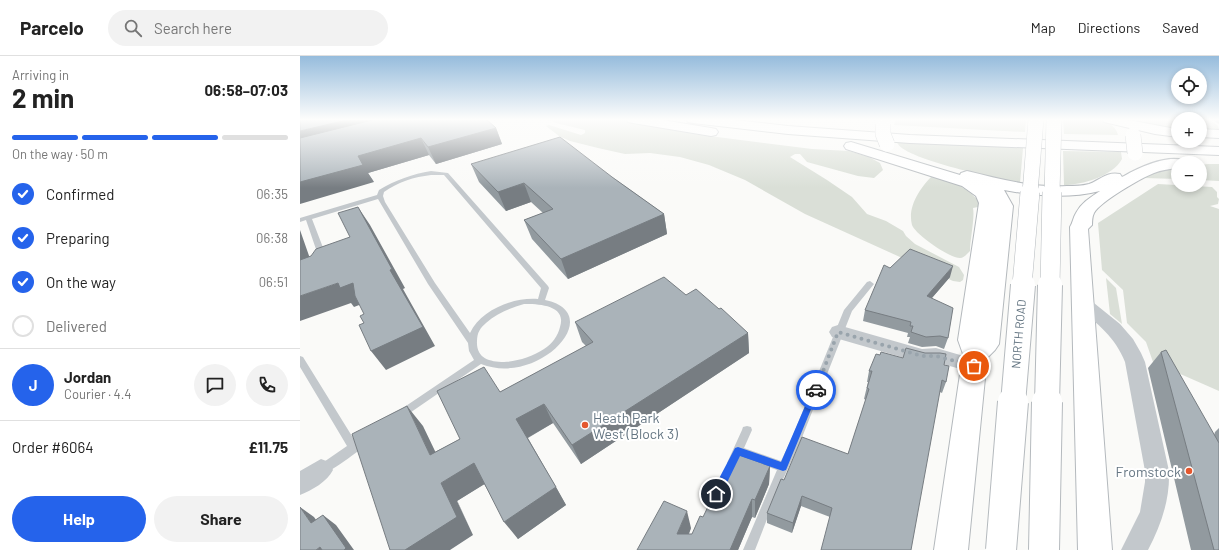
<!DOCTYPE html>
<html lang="en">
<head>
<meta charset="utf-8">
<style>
  :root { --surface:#fff; --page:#f2f2f2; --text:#222; --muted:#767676; --line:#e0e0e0; --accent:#2563eb }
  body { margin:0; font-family:Barlow,sans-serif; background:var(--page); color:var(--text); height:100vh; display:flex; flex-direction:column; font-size:15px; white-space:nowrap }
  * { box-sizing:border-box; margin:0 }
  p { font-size:13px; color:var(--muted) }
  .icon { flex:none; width:22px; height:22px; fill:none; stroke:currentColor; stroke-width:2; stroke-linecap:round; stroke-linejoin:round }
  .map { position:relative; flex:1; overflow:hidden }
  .panel { display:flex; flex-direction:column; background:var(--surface); width:300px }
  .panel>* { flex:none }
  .controls { position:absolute; left:871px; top:12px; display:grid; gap:8px }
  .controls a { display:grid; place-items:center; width:36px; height:36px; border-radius:50%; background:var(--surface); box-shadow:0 2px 6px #0003; font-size:20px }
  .pin { position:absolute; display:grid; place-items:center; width:34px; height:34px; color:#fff; margin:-17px; border:2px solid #fff; border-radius:50%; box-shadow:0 1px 4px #0007 }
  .courier { position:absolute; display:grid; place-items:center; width:40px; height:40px; margin:-20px; border:3px solid #2563eb; border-radius:50%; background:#fff; color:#222; box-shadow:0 1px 5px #0007 }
  .head em { font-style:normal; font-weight:700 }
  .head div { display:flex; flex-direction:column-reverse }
  .head { display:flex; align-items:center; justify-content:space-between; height:68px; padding:0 12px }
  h1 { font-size:26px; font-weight:700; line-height:30px }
  .bar { display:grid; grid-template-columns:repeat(4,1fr); gap:6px 4px; align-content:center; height:48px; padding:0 12px }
  .bar i { height:5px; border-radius:3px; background:var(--line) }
  .bar .selected { background:var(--accent) }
  .bar p { grid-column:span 4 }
  .line { display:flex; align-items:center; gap:10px; padding:0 12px; border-top:1px solid var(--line) }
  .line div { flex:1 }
  .round { display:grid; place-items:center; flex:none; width:42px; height:42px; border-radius:21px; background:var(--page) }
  ol { padding:0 12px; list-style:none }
  li { display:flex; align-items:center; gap:12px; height:44px }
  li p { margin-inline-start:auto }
  li .icon { padding:4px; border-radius:50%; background:var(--accent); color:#fff; stroke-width:4 }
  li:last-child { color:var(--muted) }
  li i { width:22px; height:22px; border:2px solid var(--line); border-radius:50% }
  .action { display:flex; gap:8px; margin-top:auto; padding:8px 12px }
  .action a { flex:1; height:46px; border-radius:24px; background:var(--accent); color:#fff; font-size:16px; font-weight:700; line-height:46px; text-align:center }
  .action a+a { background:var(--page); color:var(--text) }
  header { display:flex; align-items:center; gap:24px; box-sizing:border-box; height:56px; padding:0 20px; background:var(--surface); border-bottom:1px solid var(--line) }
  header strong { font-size:19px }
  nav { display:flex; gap:22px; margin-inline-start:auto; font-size:14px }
  .search { width:280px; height:36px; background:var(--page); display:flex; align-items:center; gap:10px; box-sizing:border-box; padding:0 14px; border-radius:22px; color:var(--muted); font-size:15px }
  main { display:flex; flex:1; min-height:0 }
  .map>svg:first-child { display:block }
  .green { fill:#dadfd7 }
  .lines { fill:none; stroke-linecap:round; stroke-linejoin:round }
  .highway-casing { stroke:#b4b9bd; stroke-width:2 }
  .lane { fill:#c3c8cc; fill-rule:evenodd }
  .street { fill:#c3c8cc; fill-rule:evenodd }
  .highway { fill:#fff; fill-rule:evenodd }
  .primary-bridge-far3-casing { stroke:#b5babe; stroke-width:16; stroke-linecap:butt }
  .primary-bridge-far2-casing { stroke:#b5babe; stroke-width:20; stroke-linecap:butt }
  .primary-bridge-far1-casing { stroke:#b5babe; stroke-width:26; stroke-linecap:butt }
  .primary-bridge-casing { stroke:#b5babe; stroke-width:32; stroke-linecap:butt }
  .highway-bridge-casing { stroke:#b4b9bd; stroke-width:16; stroke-linecap:butt }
  .primary-bridge-far3 { stroke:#fff; stroke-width:15 }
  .primary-bridge-far2 { stroke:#fff; stroke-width:19 }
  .primary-bridge-far1 { stroke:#fff; stroke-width:24 }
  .primary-bridge { stroke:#fff; stroke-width:30 }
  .highway-bridge { stroke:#fff; stroke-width:15 }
  .wall { fill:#929a9f }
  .shaded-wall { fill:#777d82 }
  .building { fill:#aab3b9; stroke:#777d82 }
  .route { fill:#2563eb }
  .done { stroke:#99a4ac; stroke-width:4; stroke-dasharray:0 7.2 }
  .poi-dot { fill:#e4572e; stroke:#fff; stroke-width:1.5 }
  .labels { text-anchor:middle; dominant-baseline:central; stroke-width:4; stroke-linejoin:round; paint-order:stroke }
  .street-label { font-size:12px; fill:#657683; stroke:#fff }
  .near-poi-label { font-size:14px; fill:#657683; stroke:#fff; text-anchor:start }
</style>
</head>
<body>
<header>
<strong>Parcelo</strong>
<div class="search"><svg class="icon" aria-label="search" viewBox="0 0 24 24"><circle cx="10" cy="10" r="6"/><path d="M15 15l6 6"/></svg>Search here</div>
<nav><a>Map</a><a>Directions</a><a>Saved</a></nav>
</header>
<main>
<section class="panel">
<div class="head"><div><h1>2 min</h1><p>Arriving in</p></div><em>06:58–07:03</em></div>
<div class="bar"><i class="selected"></i><i class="selected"></i><i class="selected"></i><i></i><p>On the way · 50 m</p></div>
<ol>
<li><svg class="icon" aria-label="check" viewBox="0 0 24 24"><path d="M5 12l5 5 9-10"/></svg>Confirmed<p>06:35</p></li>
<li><svg class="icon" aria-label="check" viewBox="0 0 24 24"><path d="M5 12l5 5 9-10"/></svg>Preparing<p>06:38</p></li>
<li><svg class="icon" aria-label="check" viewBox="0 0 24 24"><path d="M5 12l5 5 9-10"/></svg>On the way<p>06:51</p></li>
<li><i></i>Delivered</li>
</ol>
<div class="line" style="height:72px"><b class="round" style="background:var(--accent);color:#fff">J</b><div><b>Jordan</b><p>Courier · 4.4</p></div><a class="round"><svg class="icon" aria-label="chat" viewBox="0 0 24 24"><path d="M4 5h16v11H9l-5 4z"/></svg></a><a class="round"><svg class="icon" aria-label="phone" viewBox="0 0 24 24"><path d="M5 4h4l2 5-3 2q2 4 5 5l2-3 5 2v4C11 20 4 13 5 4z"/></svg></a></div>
<div class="line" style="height:52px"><div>Order #6064</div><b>£11.75</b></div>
<div class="action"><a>Help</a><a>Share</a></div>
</section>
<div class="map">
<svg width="919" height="494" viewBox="0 0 919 494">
  <rect width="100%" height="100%" fill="#fafaf8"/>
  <path class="green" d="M247,63H314L394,78L512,93L549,95L569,101L580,107L583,114L574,122L558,120L507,106L500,98H495L490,101L527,124L552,141L567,158L586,165L603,175L606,180L615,188L659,211L664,219L663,224L660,226L653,225L505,158L445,124L409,109L380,101L350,97L325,98L298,92L270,85L259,80L246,70L249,69L281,79L285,77V74L256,67Z
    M599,63H726L725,76L594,69L595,65Z
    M763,63C779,63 813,58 818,79L764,78Z
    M824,63H909L918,70L919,73L900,74V63H878V74Z
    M597,86L723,92L720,127C701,123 601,103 597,86Z
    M763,95L821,96L822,103C813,120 782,129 764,129Z
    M908,108H919V125L900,124V109Z
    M878,109V123L844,122L849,116Z
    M633,119C652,125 669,132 681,148L678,151L673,152C675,162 670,183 670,195C667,198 664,202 660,202C649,202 615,178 612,169C607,150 621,131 633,119Z
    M858,128L912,131L917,136V141L919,143L918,148L910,150L919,153V335L853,306L846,286L827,267L823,234L802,214L798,167Z
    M806,222L816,232L822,268L810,258Z"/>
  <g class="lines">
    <defs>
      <path id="highway" d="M326,63H356L411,72L416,73L418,76L416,79L411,80L333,67L328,66Z
        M386,63H426L488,70L610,79L919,91V99L610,87L488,78L393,67L388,66Z
        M802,63C828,61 853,70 878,73V81L855,78L804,66Z
        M900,73L919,74V82L900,81Z
        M551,86L660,119L661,117L667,115C700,123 733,132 767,130C774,130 782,130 789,128C800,124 807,115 820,118L822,121C838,112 865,99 883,104L886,107H878V112C870,113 861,114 854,117C841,122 800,146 794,157C792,161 792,165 792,169L788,173L812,494H778L770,171C773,166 773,162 776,157C781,147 791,141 800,135C768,143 736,140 704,134L713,150L699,288L695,294L687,302L668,494H634L663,298L658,284L679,147L676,140L662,130L546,93L544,90L546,87Z"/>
    </defs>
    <use href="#highway" class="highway-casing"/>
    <path class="lane" d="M131,115L148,117L248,230L249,232L245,244C308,257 239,331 181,308L101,363L97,362L96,359L97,356L174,304L169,295L168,287L128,228L78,143L12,163L27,202L23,204L19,202L6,164L0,166V162L77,139L79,134C95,124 113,118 131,115ZM131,119H144L241,232L238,243C213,241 181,254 170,277L135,227L85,146L83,140L84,136C98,126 114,121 131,119ZM224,248C239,248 267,249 260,271C258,280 252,288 244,293C232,301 218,305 204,306C189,306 176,302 177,285C177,277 180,272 186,267C197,257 211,252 224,248Z
      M570,225L574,228L552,255L501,384L480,430L455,494H443L477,414L440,401L436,410L432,412L428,410L427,407L442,374L443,371L447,370L451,371L452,374L444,392L481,405L491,384L544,254L567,226Z
      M0,300L3,301L55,385L65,379L69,381L70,384C67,390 30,416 22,419L18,418L17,414L18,410L47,390L0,311Z"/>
    <path class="street" d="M911,63H919V68Z
      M783,241L789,243L820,268L833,283L841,297L845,306L869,415C870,444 861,469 848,494H821L840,456L845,426V415L825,306C816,282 797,267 777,251L774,247L777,243Z
      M538,269L622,293L636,292L681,305L684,310L681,315L674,317L636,306L622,307L532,281L529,276L532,271Z
      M21,403L29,406L33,414C27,426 12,434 0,439V415Z"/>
    <use href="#highway" class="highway"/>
    <defs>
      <path id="primary-bridge-far3" d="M730,137L736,63
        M752,137L754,63"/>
      <path id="primary-bridge-far2" d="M722,230L730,136
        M750,230L752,136"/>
      <path id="primary-bridge-far1" d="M713,347L723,229
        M747,347L750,229"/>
      <path id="primary-bridge" d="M701,494L713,346
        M744,494L747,346"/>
      <path id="highway-bridge" d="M583,68V78L587,88
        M833,79L835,97"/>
    </defs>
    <use href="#primary-bridge-far3" class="primary-bridge-far3-casing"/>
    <use href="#primary-bridge-far2" class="primary-bridge-far2-casing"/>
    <use href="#primary-bridge-far1" class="primary-bridge-far1-casing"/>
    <use href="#primary-bridge" class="primary-bridge-casing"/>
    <use href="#highway-bridge" class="highway-bridge-casing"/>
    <use href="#primary-bridge-far3" class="primary-bridge-far3"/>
    <use href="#primary-bridge-far2" class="primary-bridge-far2"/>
    <use href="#primary-bridge-far1" class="primary-bridge-far1"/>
    <use href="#primary-bridge" class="primary-bridge"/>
    <use href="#highway-bridge" class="highway-bridge"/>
  </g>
  <path class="wall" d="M0,63L196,72L202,88L136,108L129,99L68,117L74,126Z
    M171,108L312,121L364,158L367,178L268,223L232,183L224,164L243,157L231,146L206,155L179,126Z
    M590,212L650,221L632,242L648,282L644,293L636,290L622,291L608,287L610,281H607L608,277L563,265L565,254Z
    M386,239L448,277L449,297L281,408L253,367L228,382L266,449L218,483L184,428L157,445L173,479L123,370L135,396L160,383L200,336L286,290L282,286L275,266Z
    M861,296L914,379L915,376L919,372V494H891L848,312Z
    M580,299L644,309L646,326L642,337L640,336L530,461L501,450L492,477L467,467V457L484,424L548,398L566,344L564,343L568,326H567L569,315Z
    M470,410L469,428L455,462L452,461L438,494H337L391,472L389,478H392Z"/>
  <path class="shaded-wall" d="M51,63H117L0,94V75Z
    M196,72L202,88L136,108L128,91Z
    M121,82L129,99L68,117L74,126L0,148V126L58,100Z
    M224,127L231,146L206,155L198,136Z
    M58,151L70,169L105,232L103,233L135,290L86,314L71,295L90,214Z
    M364,158L367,178L268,223L261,203Z
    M0,174L14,214L0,220Z
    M653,210L650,221L624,251L627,240Z
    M38,227H53L67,246L54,251L51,247L0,265V240Z
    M448,277L449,297L281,408L272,389Z
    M244,348L253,367L227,382L216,363Z
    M107,350L123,370L146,418L130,399Z
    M174,407L188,426L157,445L173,479L150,494H105L141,427Z
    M470,410L469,428L455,462V444Z
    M256,431L266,449L218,483L204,466Z
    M502,440L501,450L492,477L493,467Z
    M452,443V461L438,494H430Z
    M0,451L14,461L25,477L11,467Z
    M387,455L391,472L382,494L377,478Z
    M23,459L36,469L54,494H44Z
    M20,491L24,494H16Z"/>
  <path class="building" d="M0,63H51L0,75Z
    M76,63H186L196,72L128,91L121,82L58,100L63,109L0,126V82Z
    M260,81L312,121L364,158L261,203L224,164L253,153L224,127L198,136L171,108Z
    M58,151L92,213L90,214L123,271L71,295L59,269L64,267L60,260L64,258L55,240L53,227L40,232L38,227L0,240V204L11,200L16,193L50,181L38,157Z
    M610,193L653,210L627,240L653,252L648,282L640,280L626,281L611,276L613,270H610L611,266L565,254L584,209L590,212Z
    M364,221L386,239L396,233L419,253L421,252L448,277L272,389L244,348L216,363L256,431L204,466L174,407L141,427L157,461L105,494H90L52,378L107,350L130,399L160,383L137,335L184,311L200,336L293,286L275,266Z
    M606,292L625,297H640L646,298L644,309L649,310L646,326L642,324L611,494H521L532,452L502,440L493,467L467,457L481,423L484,424L502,381L548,398L569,333L567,332L572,315H569L576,298L580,299L581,296L603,302Z
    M866,294L919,387V494H914L861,296Z
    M434,397L470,410L455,444L452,443L430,494H337L364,445L387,455L377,478H392L400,460L403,461Z
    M0,451L11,467L23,459L46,492L44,494H22L20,491L16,494H0Z"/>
  <linearGradient id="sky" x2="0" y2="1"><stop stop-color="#96bcdc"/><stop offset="0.48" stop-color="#fdfdfc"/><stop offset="1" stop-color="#fdfdfc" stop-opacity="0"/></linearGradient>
  <rect width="919" height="132" fill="url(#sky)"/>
  <path class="route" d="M516,331L519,334L486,414L483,415L440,400L420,441L416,442L413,441L412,438L413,434L435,392L438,391L481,406L512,334Z"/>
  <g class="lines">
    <path class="done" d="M516,334L538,276L622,300H636L674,310"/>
  </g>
  <g class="poi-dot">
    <circle cx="285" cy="369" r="4"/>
    <circle cx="889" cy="415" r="4"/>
  </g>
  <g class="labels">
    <g class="street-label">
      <text transform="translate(718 278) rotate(-85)">NORTH ROAD</text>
    </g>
    <g class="near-poi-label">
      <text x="293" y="361">Heath Park<tspan x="293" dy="16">West (Block 3)</tspan></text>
      <text x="881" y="415" text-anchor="end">Fromstock</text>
    </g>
  </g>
</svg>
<div class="controls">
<a><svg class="icon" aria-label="locate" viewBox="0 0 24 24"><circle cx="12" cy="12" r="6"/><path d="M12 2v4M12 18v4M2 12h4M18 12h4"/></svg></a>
<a>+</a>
<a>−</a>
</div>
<div class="pin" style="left:674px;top:310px;background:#ea580c"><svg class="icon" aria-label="bag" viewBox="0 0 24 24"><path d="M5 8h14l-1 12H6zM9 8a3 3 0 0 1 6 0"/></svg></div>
<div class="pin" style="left:416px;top:438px;background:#1f2937"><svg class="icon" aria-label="home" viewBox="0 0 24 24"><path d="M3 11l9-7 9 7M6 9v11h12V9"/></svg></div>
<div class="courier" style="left:516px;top:334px"><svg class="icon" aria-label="car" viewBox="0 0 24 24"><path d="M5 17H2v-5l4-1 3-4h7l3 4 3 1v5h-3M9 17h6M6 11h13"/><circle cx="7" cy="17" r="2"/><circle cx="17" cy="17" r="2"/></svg></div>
</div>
</main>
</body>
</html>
